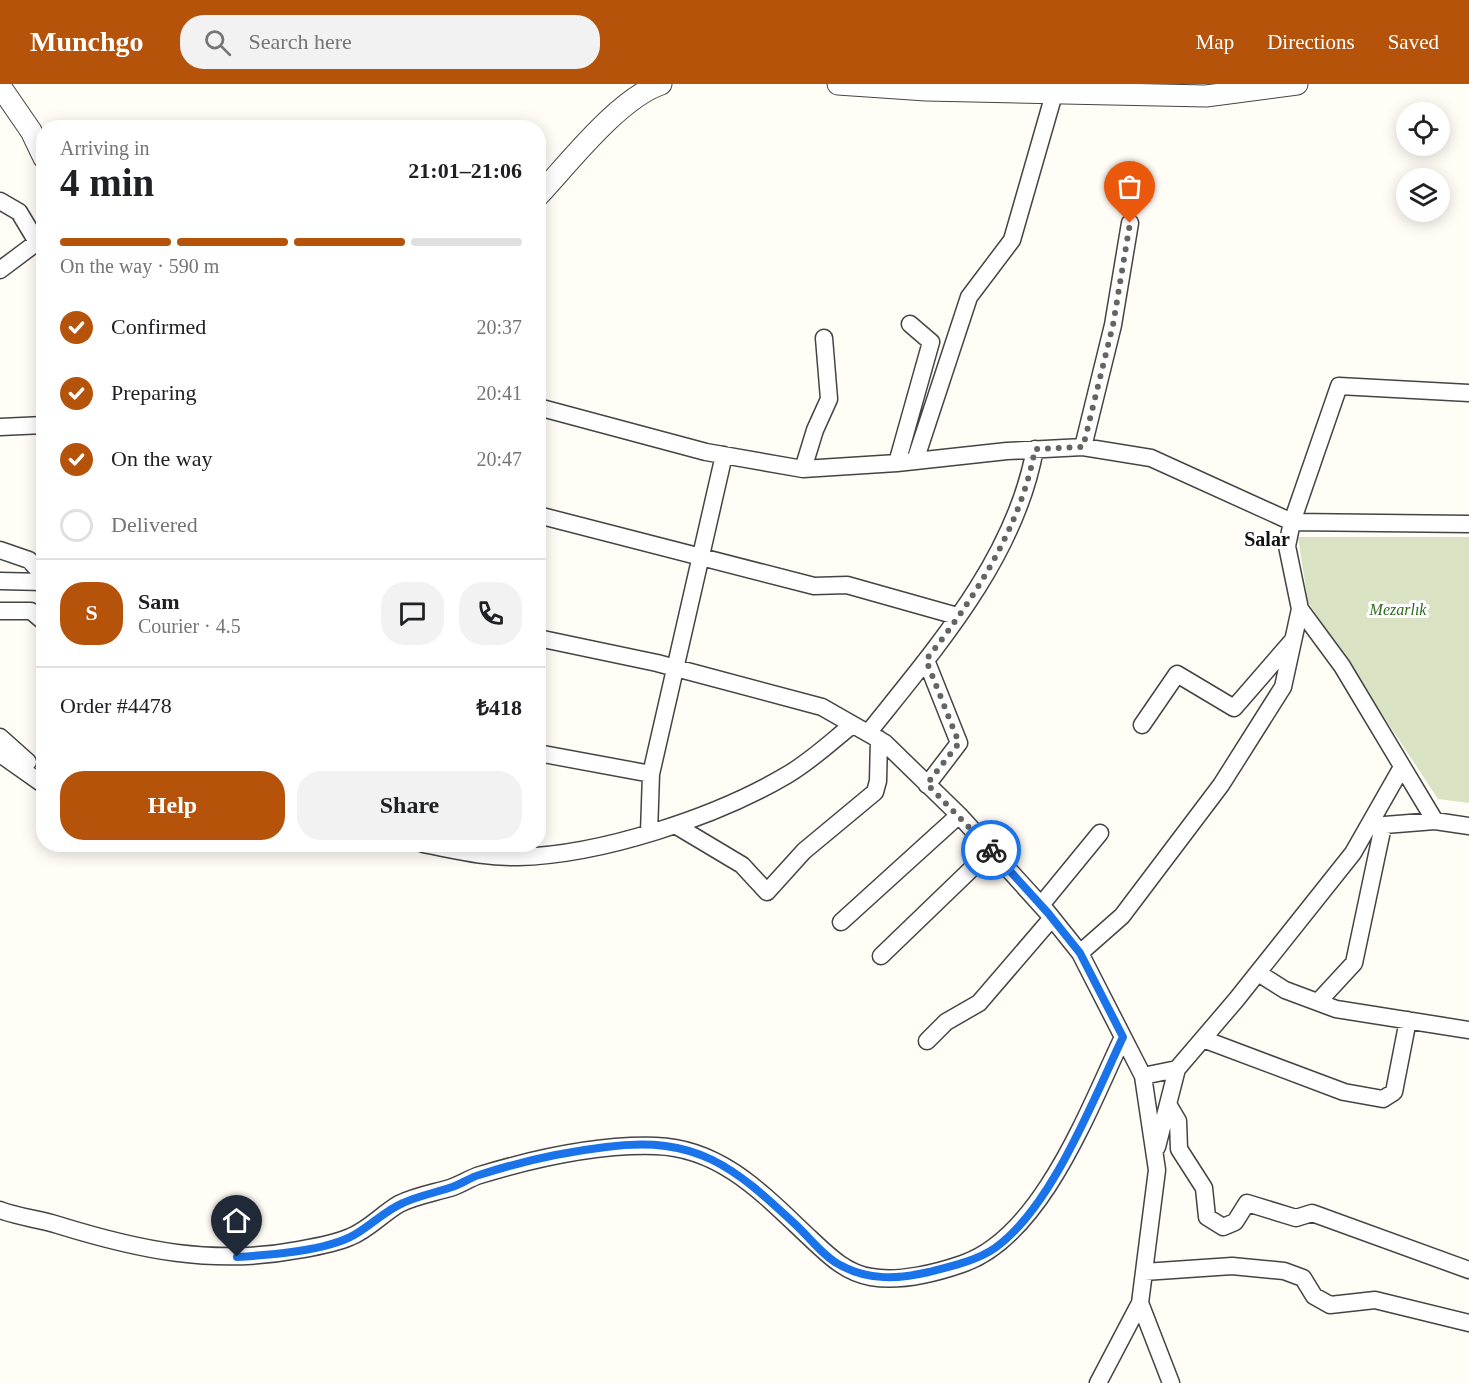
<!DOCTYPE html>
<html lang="en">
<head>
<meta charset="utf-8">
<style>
  :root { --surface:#fff; --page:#f2f2f2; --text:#202124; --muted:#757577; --line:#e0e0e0; --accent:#b45309 }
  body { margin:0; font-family:"Times New Roman",serif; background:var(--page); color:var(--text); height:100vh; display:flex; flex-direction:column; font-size:22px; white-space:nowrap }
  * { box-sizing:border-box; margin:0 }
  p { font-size:20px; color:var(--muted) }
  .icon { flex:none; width:33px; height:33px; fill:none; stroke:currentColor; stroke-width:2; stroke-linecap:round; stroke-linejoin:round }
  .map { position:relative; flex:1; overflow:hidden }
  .side { position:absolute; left:36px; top:36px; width:510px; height:732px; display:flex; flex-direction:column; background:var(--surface); border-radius:24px; box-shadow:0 3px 15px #0003 }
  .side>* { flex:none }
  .fabs { position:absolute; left:1396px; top:18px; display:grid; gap:12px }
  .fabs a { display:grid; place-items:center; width:54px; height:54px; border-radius:50%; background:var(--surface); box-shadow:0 3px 15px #0003; font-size:30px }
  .pin { position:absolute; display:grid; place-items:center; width:51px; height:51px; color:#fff; margin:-62px -26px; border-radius:50% 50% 50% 0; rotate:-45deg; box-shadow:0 0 6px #0007 }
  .pin .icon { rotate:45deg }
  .courier { position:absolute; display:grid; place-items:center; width:60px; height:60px; margin:-30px; border:4px solid #1a73e8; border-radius:50%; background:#fff; color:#222; box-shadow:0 2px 8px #0007 }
  .head em { font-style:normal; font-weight:800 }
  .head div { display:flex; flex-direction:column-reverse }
  .head { display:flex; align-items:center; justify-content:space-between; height:102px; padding:0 24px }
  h1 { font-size:39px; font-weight:800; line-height:45px }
  .bar { display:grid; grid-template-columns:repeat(4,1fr); gap:9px 6px; align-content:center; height:72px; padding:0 24px }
  .bar i { height:8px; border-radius:4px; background:var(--line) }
  .bar .selected { background:var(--accent) }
  .bar p { grid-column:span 4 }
  .line { display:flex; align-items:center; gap:15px; padding:0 24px; border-top:2px solid var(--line) }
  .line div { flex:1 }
  .round { display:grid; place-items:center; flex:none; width:63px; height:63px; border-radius:24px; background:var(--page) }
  ol { padding:0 24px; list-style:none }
  li { display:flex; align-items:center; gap:18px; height:66px }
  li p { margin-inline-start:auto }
  li .icon { padding:6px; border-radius:50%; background:var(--accent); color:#fff; stroke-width:4 }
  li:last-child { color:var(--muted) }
  li i { width:33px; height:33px; border:3px solid var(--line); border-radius:50% }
  .cta { display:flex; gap:12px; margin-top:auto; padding:12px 24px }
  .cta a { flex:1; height:69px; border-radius:24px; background:var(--accent); color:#fff; font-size:24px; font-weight:800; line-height:69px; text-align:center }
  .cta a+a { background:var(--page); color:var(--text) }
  header { display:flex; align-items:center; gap:36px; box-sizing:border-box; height:84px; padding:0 30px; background:var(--accent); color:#fff }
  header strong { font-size:28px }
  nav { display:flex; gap:33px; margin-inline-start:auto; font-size:21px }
  .search { width:420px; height:54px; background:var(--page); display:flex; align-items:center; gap:15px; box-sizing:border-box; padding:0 21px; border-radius:24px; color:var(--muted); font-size:22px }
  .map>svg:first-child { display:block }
  .cemetery { fill:#d9e3c4 }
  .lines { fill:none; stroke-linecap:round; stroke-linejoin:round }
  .minor-casing { stroke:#444; stroke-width:19 }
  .tertiary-casing { stroke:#444; stroke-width:23 }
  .minor { stroke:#fff; stroke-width:16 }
  .tertiary { stroke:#fff; stroke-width:21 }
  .done { stroke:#646461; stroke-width:6; stroke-dasharray:0 10.8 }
  .route { stroke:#1a73e8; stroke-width:8 }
  .labels { text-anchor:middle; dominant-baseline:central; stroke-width:6; stroke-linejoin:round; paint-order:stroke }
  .park-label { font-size:16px; font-style:italic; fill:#2f6b1f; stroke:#fff }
  .quarter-label { font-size:20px; font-weight:bold; fill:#111; stroke:#fff }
</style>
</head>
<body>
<header>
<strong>Munchgo</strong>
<div class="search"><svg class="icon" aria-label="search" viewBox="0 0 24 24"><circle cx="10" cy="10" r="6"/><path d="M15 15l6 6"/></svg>Search here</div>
<nav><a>Map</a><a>Directions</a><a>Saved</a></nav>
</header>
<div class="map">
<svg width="1469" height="1299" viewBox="0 0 1469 1299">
  <rect width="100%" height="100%" fill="#fffdf5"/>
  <path class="cemetery" d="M1298,453H1469V719L1438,715L1308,518Z"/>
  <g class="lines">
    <defs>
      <path id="minor" d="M0,117L19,128L37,158
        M0,186L44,153
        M1469,309L1339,302L1292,438L1287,462L1300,525L1342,582L1435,737L1469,742
        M538,323L706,368L803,385L897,379L1007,367L1083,363L1151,374L1292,438L1469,440
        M0,343L44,341
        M1083,363L1113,241L1130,139
        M915,377L969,213L1012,156L1054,10
        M897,379L931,258L910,240
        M803,385L815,346L829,315L824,254
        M538,431L814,502L847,501L957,532
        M0,466L29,476L44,492
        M0,497L44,498
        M0,527H31L44,538
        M538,554L657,579L822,623L885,659L959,731L1048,829L1080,869L1143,992L1157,1086L1140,1219L1098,1299
        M926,576L959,659L927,701
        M1142,641L1177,590L1234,624L1293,556
        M868,649C935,565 1015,475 1035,365
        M0,653L28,678
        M538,669L651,690
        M0,670L44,701
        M675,741L742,781L767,808L804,767L875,708L878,697L879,655
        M1372,742L1435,737
        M649,749L651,690L724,371
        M423,760C455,766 486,774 518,773C601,771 716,733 787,691C811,677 831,658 852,641
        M1041,821L1100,749
        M841,838L959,731
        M1080,869L1122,832L1221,701L1283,603L1300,525
        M881,872L991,766
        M1258,889L1285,906L1336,925L1469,946
        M1318,918L1354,879L1383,742
        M1203,955L1344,1008L1383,1015L1394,1008L1408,936
        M927,957L946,938L979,919L1052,834
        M1143,992L1177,985L1236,916L1353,769L1402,683
        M1168,1020L1178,1037L1179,1065L1204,1104L1207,1133L1223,1143L1235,1138L1247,1119L1296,1134L1312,1129L1469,1186
        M1157,1063L1177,985
        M0,1126C18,1133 39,1135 58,1141C139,1166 213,1182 298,1166C315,1163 334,1160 350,1153C368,1146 382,1130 399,1120C415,1112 433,1109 450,1104C460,1101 470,1094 480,1091C536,1074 597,1060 656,1062C722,1064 765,1112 811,1155C829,1172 846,1189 871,1193C899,1198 936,1189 962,1180C1042,1153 1089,1024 1123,953
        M1144,1188L1232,1182L1284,1187L1303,1194L1314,1212L1330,1221L1375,1216L1469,1239
        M1140,1219L1171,1299"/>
      <path id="tertiary" d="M838,0L926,6L1206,12L1297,0
        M0,2L31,47L44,74
        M538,112C569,79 618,15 661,0"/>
    </defs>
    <use href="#minor" class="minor-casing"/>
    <use href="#tertiary" class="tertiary-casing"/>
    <use href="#minor" class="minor"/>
    <use href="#tertiary" class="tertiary"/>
  </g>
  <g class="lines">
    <path class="done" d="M991,766L927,700L959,659L926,576C974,515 1021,443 1035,365L1083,363L1113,241L1130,139"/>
    <path class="route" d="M237,1173C269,1171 326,1167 354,1151C370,1142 386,1126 403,1119C418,1112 434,1109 449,1104C460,1101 469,1094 479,1091C519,1078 564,1068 606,1063C697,1051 734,1083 796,1141C810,1154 824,1173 840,1181C869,1197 898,1195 929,1188C952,1182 976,1177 995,1164C1052,1123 1093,1016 1123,953L1080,869L1048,829L991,766"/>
  </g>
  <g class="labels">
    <g class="park-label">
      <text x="1398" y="525">Mezarlık</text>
    </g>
    <g class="quarter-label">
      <text x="1267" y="455">Salar</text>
    </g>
  </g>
</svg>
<div class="fabs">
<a><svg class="icon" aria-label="locate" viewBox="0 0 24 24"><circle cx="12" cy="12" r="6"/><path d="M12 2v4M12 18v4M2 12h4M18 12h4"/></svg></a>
<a><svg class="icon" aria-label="layers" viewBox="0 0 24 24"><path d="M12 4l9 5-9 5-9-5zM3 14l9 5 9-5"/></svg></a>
</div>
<div class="pin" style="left:1130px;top:139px;background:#ea580c"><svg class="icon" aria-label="bag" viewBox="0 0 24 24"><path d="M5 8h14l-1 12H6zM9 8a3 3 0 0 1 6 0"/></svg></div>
<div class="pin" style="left:237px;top:1173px;background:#1f2937"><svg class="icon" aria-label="home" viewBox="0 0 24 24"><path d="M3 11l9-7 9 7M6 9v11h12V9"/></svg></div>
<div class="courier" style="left:991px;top:766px"><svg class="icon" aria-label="bike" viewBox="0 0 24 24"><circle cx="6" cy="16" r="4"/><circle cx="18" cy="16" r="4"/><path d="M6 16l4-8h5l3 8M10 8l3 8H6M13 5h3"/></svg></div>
<section class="side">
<div class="head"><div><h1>4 min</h1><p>Arriving in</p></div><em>21:01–21:06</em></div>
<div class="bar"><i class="selected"></i><i class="selected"></i><i class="selected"></i><i></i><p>On the way · 590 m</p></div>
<ol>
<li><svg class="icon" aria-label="check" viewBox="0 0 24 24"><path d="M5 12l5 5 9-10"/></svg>Confirmed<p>20:37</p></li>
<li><svg class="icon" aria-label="check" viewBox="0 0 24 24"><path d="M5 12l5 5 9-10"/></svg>Preparing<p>20:41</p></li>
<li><svg class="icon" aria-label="check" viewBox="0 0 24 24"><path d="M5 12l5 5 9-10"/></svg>On the way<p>20:47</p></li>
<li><i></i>Delivered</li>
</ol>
<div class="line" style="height:108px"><b class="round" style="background:var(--accent);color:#fff">S</b><div><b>Sam</b><p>Courier · 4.5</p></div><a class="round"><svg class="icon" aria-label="chat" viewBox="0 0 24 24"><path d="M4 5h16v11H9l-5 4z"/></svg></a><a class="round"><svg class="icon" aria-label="phone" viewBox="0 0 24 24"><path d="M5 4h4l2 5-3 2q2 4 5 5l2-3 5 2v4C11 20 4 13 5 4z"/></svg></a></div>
<div class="line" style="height:78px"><div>Order #4478</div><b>₺418</b></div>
<div class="cta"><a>Help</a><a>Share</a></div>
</section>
</div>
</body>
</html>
